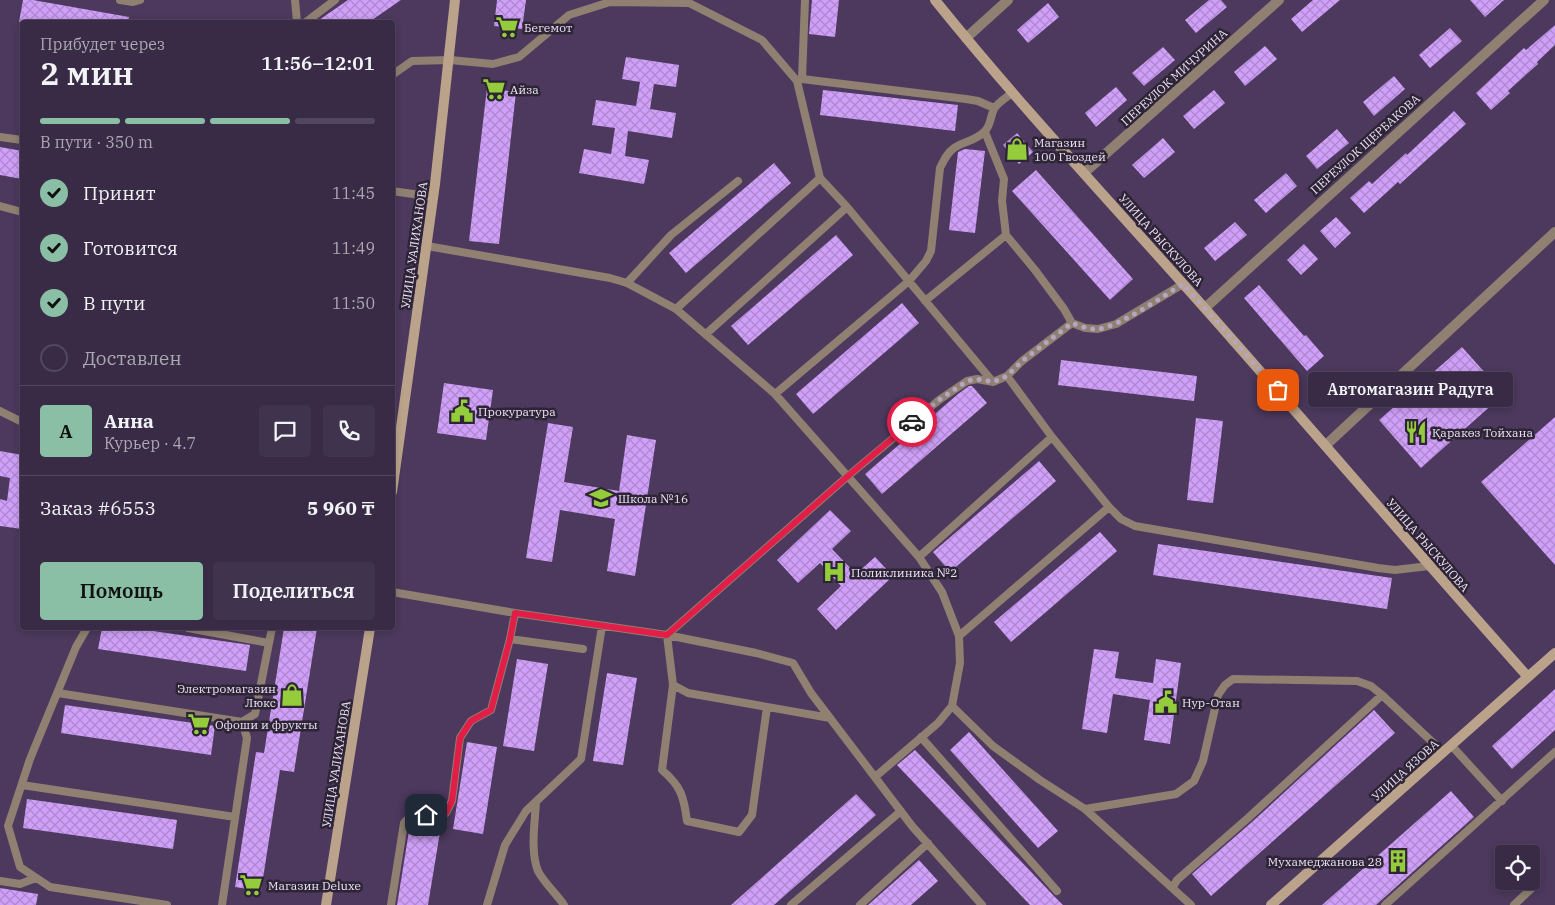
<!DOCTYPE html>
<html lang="ru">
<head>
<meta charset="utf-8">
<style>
  :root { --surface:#392b46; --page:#40334d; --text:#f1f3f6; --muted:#aba7b3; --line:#53475f; --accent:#8abfa5 }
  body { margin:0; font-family:"IBM Plex Serif",serif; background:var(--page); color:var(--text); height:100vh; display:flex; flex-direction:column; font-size:19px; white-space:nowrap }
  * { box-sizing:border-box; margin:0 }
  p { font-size:16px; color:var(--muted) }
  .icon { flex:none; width:28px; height:28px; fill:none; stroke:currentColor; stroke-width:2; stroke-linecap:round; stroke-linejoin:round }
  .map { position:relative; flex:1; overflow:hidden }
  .drawer { position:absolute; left:20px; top:20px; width:375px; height:610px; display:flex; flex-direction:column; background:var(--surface); border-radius:5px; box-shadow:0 2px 8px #0003,0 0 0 1px var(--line) }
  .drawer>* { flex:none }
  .buttons { position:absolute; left:1495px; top:845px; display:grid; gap:10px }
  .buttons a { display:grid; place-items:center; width:45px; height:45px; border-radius:5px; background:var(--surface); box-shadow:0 2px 8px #0003,0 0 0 1px var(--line); font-size:25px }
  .pin { position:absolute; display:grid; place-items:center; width:42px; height:42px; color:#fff; margin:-21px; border-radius:10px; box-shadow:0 2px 8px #0006 }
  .courier { position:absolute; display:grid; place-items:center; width:50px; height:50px; margin:-25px; border:4px solid #e11d48; border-radius:50%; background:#fff; color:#222; box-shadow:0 1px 6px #0007 }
  .bubble { position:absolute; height:35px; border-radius:5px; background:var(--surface); box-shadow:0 2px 8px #0003,0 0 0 1px var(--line); font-size:16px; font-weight:600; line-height:35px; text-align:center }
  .summary em { font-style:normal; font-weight:600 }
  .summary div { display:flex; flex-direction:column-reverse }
  .summary { display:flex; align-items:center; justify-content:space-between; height:85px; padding:0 20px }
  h1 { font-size:32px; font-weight:600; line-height:38px }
  .bar { display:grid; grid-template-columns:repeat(4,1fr); gap:8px 5px; align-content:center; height:60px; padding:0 20px }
  .bar i { height:6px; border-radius:4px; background:var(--line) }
  .bar .selected { background:var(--accent) }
  .bar p { grid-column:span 4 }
  .line { display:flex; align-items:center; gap:12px; padding:0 20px; border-top:1px solid var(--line) }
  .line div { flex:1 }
  .round { display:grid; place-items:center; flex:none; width:52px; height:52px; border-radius:5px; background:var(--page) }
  ol { padding:0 20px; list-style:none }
  li { display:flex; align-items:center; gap:15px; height:55px }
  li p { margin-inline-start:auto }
  li .icon { padding:5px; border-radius:50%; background:var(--accent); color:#111; stroke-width:4 }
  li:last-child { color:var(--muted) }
  li i { width:28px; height:28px; border:2px solid var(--line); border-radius:50% }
  .action { display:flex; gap:10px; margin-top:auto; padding:10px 20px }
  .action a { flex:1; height:58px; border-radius:5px; background:var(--accent); color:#111; font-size:20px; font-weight:600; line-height:58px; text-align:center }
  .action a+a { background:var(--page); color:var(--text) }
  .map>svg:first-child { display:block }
  .building { fill:url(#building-cross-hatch) }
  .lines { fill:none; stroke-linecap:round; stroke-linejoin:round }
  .lane { stroke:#8f8071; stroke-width:8 }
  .street { stroke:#8f8071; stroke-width:10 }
  .secondary { stroke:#baa38a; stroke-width:10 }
  .done { stroke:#b4a6c1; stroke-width:5; stroke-dasharray:0 9 }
  .route { stroke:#e11d48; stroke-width:6 }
  .labels { text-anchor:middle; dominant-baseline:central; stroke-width:5; stroke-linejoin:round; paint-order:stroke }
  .poi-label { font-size:12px; fill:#ece1f7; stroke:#2d2535; text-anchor:start }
  .street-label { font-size:12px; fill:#ece1f7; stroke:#2d2535 }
</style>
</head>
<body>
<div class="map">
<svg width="1555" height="905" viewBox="0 0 1555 905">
  <defs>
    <pattern id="building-cross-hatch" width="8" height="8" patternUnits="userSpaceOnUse" patternTransform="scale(1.25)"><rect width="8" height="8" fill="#cf9ff9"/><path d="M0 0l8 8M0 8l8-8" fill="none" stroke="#ad88cd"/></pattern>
  </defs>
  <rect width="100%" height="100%" fill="#4c395d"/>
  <path class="building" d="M23,0H33L129,17L128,22H19Z
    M348,0H401L369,22H316Z
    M497,0H526L522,29L494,26Z
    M812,0H839L835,37L809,34Z
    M1209,0H1221L1227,7L1196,33L1185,20Z
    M1313,0H1340L1302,32L1291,19Z
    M1470,0H1504L1485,17Z
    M1048,3L1059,17L1028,43L1017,30Z
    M1555,25V45L1537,62L1538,64L1508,91L1510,93L1491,110L1476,93L1524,48L1526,50Z
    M1450,28L1462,41L1430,68L1419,55Z
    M1265,46L1277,59L1245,86L1234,72Z
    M1163,47L1175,60L1144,86L1132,73Z
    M626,57L679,65L676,87L654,84L650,109L676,113L672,138L628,131L625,156L649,160L644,184L579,173L584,149L611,154L615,128L592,125L596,100L636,106L640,82L622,79Z
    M1394,76L1405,89L1374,116L1363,102Z
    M1116,87L1127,100L1096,127L1085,113Z
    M487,88L516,92L499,244L469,241Z
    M823,90L958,105L955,131L820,115Z
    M1214,90L1225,103L1194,129L1183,116Z
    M1454,111L1466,124L1400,184L1398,182L1364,213L1350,198L1369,181L1372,184L1406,153L1407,155Z
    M1337,129L1349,143L1317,169L1306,156Z
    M1017,133L1033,152L1019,164L1003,145Z
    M1163,138L1175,152L1144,178L1132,165Z
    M0,147L22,151V179L0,175Z
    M965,149L985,151L975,233L949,230L958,152Z
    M774,163L791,183L686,273L669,253Z
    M1036,170L1133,279L1110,300L1012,191Z
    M1286,173L1297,186L1266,213L1254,200Z
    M1336,217L1351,233L1335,248L1320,231Z
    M1235,222L1247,235L1215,261L1204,248Z
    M836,235L853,255L748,345L731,326Z
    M1304,244L1318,259L1301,275L1287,260Z
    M1259,285L1304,336L1306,335L1324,356L1307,371L1244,298Z
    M902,303L919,323L813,414L796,394Z
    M1462,347L1504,394L1421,468L1379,420Z
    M1061,360L1197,376L1194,401L1058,385Z
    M444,383L493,390L486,440L437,433Z
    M969,386H972L987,403L882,494L865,474L958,394Z
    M1555,417V565L1481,482Z
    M1196,418L1223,421L1213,503L1187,500Z
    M548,423L573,427L564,482L619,491L627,435L656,440L635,576L607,571L615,519L560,510L552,562L526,558Z
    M0,451L22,455V487L20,503H22V529L0,526V499L7,501L10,478L0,476Z
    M1039,461L1056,481L950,572L933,552Z
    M830,510L851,531L832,549L856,574L875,557L893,576L836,630L817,609L841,586L820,563L798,583L777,560Z
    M1100,532L1117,551L1011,642L994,622Z
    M1158,544L1392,578L1387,609L1153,575Z
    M102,628H132L250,645L246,671L98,649Z
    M284,628H317L294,772L280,770L261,891L235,887L256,752L264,753Z
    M1094,649L1119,652L1115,678L1153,683L1156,659L1181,663L1170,744L1144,740L1150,700L1113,694L1107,733L1082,729Z
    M517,659L548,664L534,751L503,746Z
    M607,673L637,678L623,765L593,761Z
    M1555,689V730L1512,769L1492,746Z
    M65,705L215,726L211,755L61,733Z
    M1374,710L1395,733L1211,896L1192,874L1252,822Z
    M969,732L1058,831L1038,848L950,750Z
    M467,742L497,747L483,834L453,829Z
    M915,750L1053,895L1063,905H1030L897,765Z
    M1451,791L1474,817L1446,842L1376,905H1322Z
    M856,794L876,815L774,905H731Z
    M27,799L177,820L173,849L23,828Z
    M414,822L441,826L428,905H397L410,825Z
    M919,860L938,881L911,905H868Z
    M0,888L38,894L36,905H0Z"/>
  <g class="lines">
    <path class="lane" d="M120,0L133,2L140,0
      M295,0L297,22
      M306,22L335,0
      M392,75L412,61L450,60L493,64L519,57L569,15L610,2L689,3L762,40L797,81L820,178L847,207L993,382
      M802,79L805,0
      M797,81L802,79L966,99L978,101L994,108
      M985,132L1004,179L1002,201L1006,235L1035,270L1064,309L1072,323L1085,328L1098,329L1116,324L1183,284
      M0,137L22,140
      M392,191L434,197
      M0,206L22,212
      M427,246L610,278L627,283L676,309L775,394
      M627,283L671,235L738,181
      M925,301L1006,235
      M676,309L820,178
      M1072,323L1022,361L1007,376L1052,437L1109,507L1121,519L1135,526L1378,568L1395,570L1429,566
      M706,334L847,207
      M0,411L22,422
      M919,557L1052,437
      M392,592L515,613L667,635L756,653L793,663L811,693L912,826L982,905
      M87,628L76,647L30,759L8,826L20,867L50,887L167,905
      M188,628L269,643
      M959,636L1109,507
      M510,639L583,649
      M673,685L662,770C681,786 684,797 687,821L739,832L752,815L767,707
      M58,693L242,722L255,714L272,628
      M952,706L993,746L1040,780L1085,809L1176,794L1194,781L1203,761L1218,695L1225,685L1233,679L1357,681L1371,686L1382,695L1443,752
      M830,718L688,693L673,685L667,635L848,476L939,400L967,381L977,379L993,382L1007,376
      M921,737L1057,891
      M1451,745L1502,801
      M875,777L938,723L952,706L960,663L959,636L942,592L919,557L775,394L909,281L926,261L931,251L940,168C944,160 947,153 954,148C964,141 976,141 985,131C991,125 990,117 994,109C997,103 1007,97 1012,93
      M22,785L235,817
      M536,802C535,822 530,852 538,871C542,880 558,896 564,905
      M1085,809L1191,905
      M0,881L20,884L36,878
      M1173,887L1177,880L1248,818L1382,695
      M222,905L247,738L242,722
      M391,905L404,823C413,810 432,817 446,813L452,801L460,738L471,721L491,710L510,639L515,613
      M487,905L505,845L526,811L581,759L602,626
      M791,905L901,811
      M860,905L928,843
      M1385,905L1555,752
      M1514,905L1532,888"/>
    <path class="street" d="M966,38L1008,0
      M1084,173L1279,0
      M1205,308L1544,0
      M1326,445L1555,232"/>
    <path class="secondary" d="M935,0C1022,108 1117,209 1209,313C1316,434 1421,557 1528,677
      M392,492L435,184L455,0
      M326,905L370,628
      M1271,905L1555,653"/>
  </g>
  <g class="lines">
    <path class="done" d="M912,422L939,400L967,381L977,379L993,382L1007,376L1022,361L1072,323C1080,326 1089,330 1098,329C1119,327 1163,296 1183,284L1278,390"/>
    <path class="route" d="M426,815H439L446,813L452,801L460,738L471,721L491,710L510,639L515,613L667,635L848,476L912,422"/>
  </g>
  <defs>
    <symbol id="supermarket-bare" viewBox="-9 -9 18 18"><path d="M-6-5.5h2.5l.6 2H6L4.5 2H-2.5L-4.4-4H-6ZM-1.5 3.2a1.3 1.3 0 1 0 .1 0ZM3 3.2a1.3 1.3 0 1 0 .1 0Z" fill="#95cc3b" stroke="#2d2535" stroke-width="2.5" paint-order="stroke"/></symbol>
    <symbol id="shop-bare" viewBox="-9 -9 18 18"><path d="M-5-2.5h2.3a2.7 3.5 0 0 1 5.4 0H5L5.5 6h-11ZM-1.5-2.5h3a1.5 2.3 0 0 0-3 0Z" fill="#95cc3b" stroke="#2d2535" stroke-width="2.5" paint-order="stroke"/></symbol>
    <symbol id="civic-bare" viewBox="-9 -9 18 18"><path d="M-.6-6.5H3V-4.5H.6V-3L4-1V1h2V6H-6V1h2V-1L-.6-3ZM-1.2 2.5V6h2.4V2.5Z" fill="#95cc3b" stroke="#2d2535" stroke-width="2.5" paint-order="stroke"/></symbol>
    <symbol id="restaurant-bare" viewBox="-9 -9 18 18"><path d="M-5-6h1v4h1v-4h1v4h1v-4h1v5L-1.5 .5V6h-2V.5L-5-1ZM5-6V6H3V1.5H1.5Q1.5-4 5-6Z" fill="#95cc3b" stroke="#2d2535" stroke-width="2.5" paint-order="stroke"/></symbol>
    <symbol id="school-bare" viewBox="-9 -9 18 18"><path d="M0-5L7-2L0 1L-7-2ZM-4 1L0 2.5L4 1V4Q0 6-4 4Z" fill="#95cc3b" stroke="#2d2535" stroke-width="2.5" paint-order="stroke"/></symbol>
    <symbol id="hospital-bare" viewBox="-9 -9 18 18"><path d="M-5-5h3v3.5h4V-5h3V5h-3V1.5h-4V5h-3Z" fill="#95cc3b" stroke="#2d2535" stroke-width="2.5" paint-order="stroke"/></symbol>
    <symbol id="building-bare" viewBox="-9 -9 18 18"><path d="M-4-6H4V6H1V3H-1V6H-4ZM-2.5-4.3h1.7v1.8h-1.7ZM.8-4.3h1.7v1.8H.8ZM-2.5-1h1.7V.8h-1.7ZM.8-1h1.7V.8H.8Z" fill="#95cc3b" stroke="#2d2535" stroke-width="2.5" paint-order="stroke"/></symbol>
  </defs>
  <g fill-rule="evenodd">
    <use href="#supermarket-bare" x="491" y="11" width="32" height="32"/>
    <use href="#supermarket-bare" x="478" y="73" width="32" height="32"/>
    <use href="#shop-bare" x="1001" y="133" width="32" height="32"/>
    <use href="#civic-bare" x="446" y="395" width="32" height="32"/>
    <use href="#restaurant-bare" x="1400" y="416" width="32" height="32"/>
    <use href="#school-bare" x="585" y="482" width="32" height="32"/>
    <use href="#hospital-bare" x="818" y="556" width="32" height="32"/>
    <use href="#shop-bare" x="276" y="679" width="32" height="32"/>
    <use href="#civic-bare" x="1150" y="686" width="32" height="32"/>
    <use href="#supermarket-bare" x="183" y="708" width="32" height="32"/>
    <use href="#building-bare" x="1382" y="845" width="32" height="32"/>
    <use href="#supermarket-bare" x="235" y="869" width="32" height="32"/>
  </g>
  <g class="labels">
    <g class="poi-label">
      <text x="524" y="27">Бегемот</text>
      <text x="510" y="89">Айза</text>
      <text x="1034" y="142">Магазин<tspan x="1034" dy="14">100 Гвоздей</tspan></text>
      <text x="478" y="411">Прокуратура</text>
      <text x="1432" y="432">Қаракөз Тойхана</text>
      <text x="618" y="498">Школа №16</text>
      <text x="851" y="572">Поликлиника №2</text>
      <text x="276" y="688" text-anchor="end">Электромагазин<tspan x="276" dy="14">Люкс</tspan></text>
      <text x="1182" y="702">Нур-Отан</text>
      <text x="215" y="724">Офоши и фрукты</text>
      <text x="1382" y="861" text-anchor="end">Мухамеджанова 28</text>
      <text x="268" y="885">Магазин Deluxe</text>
    </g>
    <g class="street-label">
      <text transform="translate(1174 77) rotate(-42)">ПЕРЕУЛОК МИЧУРИНА</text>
      <text transform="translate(1365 144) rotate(-42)">ПЕРЕУЛОК ЩЕРБАКОВА</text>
      <text transform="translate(1161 240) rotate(48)">УЛИЦА РЫСКУЛОВА</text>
      <text transform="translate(414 245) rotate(-82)">УЛИЦА УАЛИХАНОВА</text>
      <text transform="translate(1428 545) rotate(49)">УЛИЦА РЫСКУЛОВА</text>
      <text transform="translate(336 764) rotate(-81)">УЛИЦА УАЛИХАНОВА</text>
      <text transform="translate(1405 770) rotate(-42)">УЛИЦА ЯЗОВА</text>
    </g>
  </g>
</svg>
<div class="buttons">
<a><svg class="icon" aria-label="locate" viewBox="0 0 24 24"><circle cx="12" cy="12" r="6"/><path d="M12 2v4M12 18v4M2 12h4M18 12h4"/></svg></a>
</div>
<div class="pin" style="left:1278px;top:390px;background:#ea580c"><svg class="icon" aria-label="bag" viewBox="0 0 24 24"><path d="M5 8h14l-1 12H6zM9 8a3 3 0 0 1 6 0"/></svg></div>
<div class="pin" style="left:426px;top:815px;background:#1f2937"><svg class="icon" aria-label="home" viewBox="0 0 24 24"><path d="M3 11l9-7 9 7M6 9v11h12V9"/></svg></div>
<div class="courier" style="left:912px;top:422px"><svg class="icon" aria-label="car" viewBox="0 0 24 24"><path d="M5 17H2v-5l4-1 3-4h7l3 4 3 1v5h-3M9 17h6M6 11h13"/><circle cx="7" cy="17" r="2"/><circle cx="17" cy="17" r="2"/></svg></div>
<div class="bubble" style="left:1308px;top:372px;width:205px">Автомагазин Радуга</div>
<section class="drawer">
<div class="summary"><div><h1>2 мин</h1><p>Прибудет через</p></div><em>11:56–12:01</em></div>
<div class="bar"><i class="selected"></i><i class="selected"></i><i class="selected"></i><i></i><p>В пути · 350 m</p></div>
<ol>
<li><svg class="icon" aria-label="check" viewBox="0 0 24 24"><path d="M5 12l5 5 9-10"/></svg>Принят<p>11:45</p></li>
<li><svg class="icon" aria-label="check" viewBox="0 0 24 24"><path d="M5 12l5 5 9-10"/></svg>Готовится<p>11:49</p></li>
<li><svg class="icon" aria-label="check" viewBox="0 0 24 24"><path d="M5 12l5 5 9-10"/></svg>В пути<p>11:50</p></li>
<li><i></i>Доставлен</li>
</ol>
<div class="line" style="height:90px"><b class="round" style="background:var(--accent);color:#111">А</b><div><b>Анна</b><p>Курьер · 4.7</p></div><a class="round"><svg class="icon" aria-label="chat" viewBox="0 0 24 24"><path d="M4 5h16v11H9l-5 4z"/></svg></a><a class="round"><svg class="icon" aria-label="phone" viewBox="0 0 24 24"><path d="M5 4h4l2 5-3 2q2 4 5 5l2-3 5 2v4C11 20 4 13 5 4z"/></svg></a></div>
<div class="line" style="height:65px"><div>Заказ #6553</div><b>5 960 ₸</b></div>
<div class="action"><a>Помощь</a><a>Поделиться</a></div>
</section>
</div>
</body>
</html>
